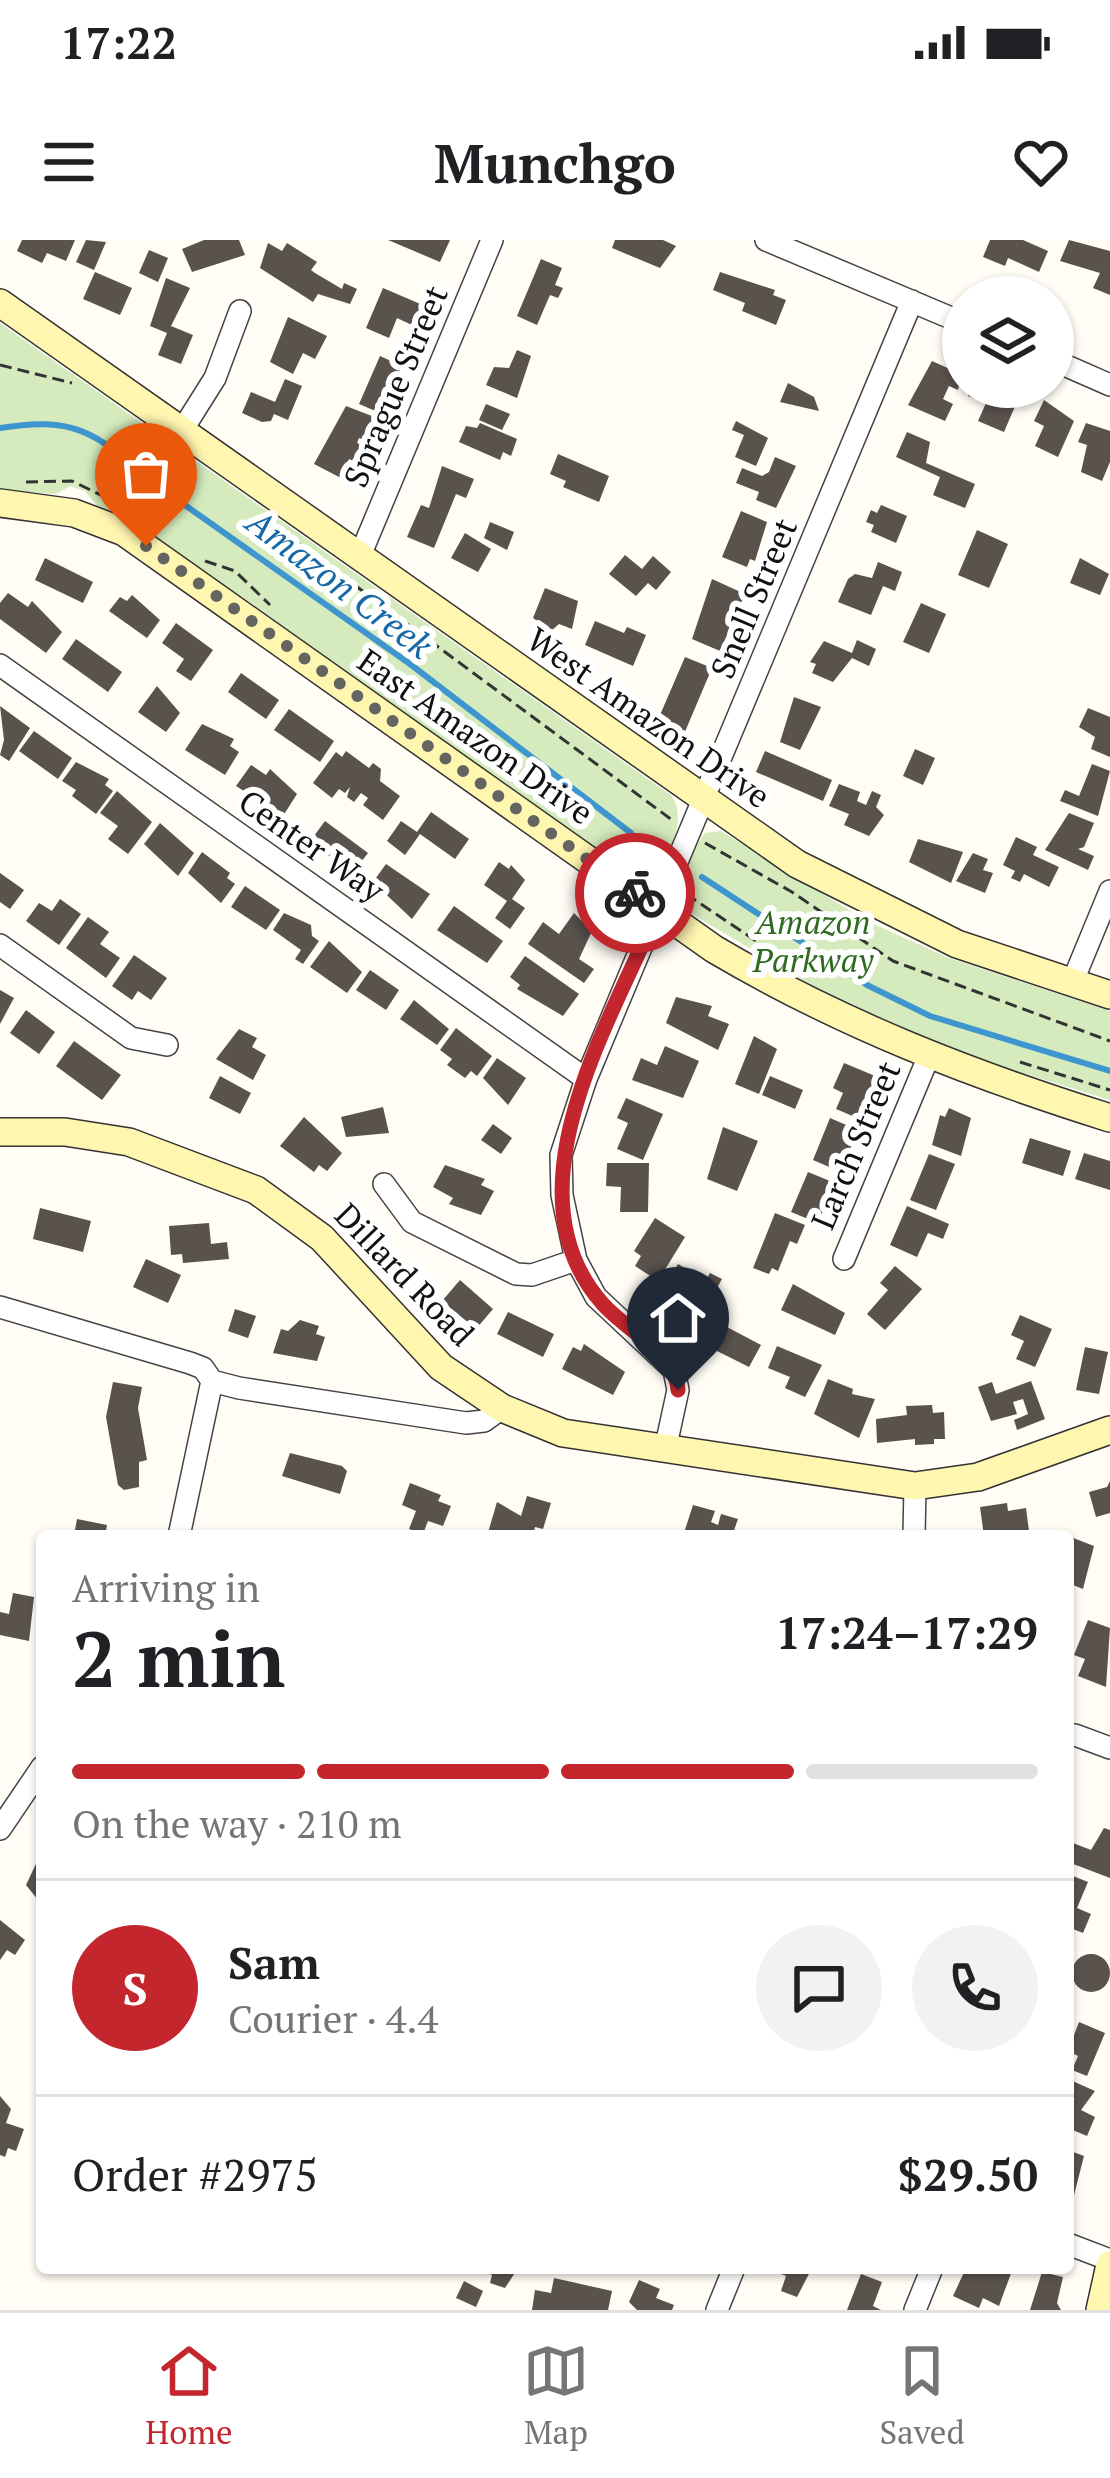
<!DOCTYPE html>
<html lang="en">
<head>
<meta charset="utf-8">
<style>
  :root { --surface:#fff; --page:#f2f2f2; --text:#202124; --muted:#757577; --line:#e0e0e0; --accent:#c4262e }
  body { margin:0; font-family:"PT Serif",serif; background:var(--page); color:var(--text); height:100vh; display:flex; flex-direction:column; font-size:45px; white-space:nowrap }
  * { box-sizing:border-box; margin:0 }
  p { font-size:39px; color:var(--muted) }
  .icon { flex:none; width:66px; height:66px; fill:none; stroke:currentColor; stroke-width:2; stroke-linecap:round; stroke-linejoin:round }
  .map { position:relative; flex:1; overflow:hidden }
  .side { position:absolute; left:36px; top:1290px; width:1038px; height:744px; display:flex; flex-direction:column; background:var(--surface); border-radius:12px; box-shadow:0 3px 9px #0004 }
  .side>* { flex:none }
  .fabs { position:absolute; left:942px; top:36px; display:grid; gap:24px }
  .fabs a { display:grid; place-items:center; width:132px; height:132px; border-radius:50%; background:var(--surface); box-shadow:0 3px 9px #0004; font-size:60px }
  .pin { position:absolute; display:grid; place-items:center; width:102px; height:102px; color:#fff; margin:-123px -51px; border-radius:50% 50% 50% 0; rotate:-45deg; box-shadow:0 0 12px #0007 }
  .pin .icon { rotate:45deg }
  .courier { position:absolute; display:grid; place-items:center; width:120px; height:120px; margin:-60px; border:9px solid #c4262e; border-radius:50%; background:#fff; color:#222; box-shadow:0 3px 15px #0007 }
  .headline em { font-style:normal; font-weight:800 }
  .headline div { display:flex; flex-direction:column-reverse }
  .headline { display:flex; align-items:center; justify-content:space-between; height:204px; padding:0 36px }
  h1 { font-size:78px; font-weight:800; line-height:90px }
  .bar { display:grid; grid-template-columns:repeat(4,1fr); gap:18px 12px; align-content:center; height:144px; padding:0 36px }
  .bar i { height:15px; border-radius:9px; background:var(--line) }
  .bar .on { background:var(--accent) }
  .bar p { grid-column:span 4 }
  .line { display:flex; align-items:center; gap:30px; padding:0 36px; border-top:3px solid var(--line) }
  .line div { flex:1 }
  .round { display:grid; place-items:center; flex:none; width:126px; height:126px; border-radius:63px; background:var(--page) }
  .status { display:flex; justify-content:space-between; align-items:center; height:84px; padding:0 60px; background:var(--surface); direction:ltr }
  .status svg { height:33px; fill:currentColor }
  header { display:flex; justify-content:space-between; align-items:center; height:156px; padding:0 36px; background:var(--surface); font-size:54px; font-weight:800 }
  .menu { display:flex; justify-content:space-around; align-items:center; height:168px; border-top:3px solid var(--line); background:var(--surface); font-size:33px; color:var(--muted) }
  .menu a { display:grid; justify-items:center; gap:6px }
  .menu .on { color:var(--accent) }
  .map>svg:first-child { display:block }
  .green { fill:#d5ebbd }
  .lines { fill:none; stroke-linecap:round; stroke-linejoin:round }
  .stream { stroke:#3f96cf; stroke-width:6 }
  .building { fill:#5a524d }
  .street-casing { stroke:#444; stroke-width:24 }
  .secondary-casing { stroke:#333; stroke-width:30 }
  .path { stroke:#333; stroke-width:3; stroke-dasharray:12 6; stroke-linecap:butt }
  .street { stroke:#fff; stroke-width:21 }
  .secondary { stroke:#fff6b0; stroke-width:27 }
  .done { stroke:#646461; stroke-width:12; stroke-dasharray:0 21.6 }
  .route { stroke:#c4262e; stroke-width:15 }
  .labels { text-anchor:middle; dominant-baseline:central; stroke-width:12; stroke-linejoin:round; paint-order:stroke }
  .street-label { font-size:33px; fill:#111; stroke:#fff }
  .park-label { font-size:33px; font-style:italic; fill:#2f6b1f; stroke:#fff }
  .water-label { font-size:36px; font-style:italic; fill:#1768a6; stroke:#fff }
</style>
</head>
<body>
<div class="status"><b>17:22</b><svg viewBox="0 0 49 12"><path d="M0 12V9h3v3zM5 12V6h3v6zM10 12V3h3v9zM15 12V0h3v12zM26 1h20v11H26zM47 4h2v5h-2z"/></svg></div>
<header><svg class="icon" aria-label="menu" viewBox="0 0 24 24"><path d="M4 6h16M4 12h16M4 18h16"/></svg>Munchgo<svg class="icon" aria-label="heart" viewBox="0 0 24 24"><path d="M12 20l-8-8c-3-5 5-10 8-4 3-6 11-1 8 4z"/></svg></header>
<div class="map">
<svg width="1110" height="2070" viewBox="0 0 1110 2070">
  <rect width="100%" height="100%" fill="#fffdf5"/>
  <path class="green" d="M0,83L672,556C687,580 670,612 655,633L636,639L244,358L98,267L85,251L70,246L56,254L0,250Z
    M721,591L865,680L949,718L1110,771V860L977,819L842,763L680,667C670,644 692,612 705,593Z"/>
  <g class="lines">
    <path class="stream" d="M0,188C73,176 96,192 148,239L410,424L631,593
      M702,637L867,745L930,776L1110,831"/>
  </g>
  <path class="building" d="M22,0H75L66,21L47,13L42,23L17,11Z
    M86,0L106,2L94,30L76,22Z
    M204,0H239L245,15L192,32L182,9Z
    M388,0H450L440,22Z
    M615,0H663L676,6L660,28L612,8Z
    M990,0H1023L1048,11L1039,32L1008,18L1005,26L983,17Z
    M1069,0L1110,11V55L1093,48L1100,33L1060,21Z
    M268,3L282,11L287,3L317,22L311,30L315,33L342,49L344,43L357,49L350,64L318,54L313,62L260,28Z
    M149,10L168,18L158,42L139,33Z
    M541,19L562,28L555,45L563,48L558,58L550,55L537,85L517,76Z
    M95,32L132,48L120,75L83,59Z
    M720,32L775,50L773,55L786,60L776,85L742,71L745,63L713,50Z
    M166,38L190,48L171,86L193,95L181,124L158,115L167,93L150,86Z
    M383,48L425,66L416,87L397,78L389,98L366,88Z
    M288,77L327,96L315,119L303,113L293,134L270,122Z
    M517,110L531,116L517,158L486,145L494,127L509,128Z
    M380,116L402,126L380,173L359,164Z
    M932,121L952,130L955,123L963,127L958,150L949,146L943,159L953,164L945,181L908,165Z
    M285,139L302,146L288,180L274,174L271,181L262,182L242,173L251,152L275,162Z
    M788,143L814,157L819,171L780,162Z
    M971,147H999L1019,157L1004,192L978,181L986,163L968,156Z
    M1044,160L1074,181L1058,217L1035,206L1044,186L1034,181Z
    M486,164L510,174L502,190L479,180Z
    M346,166L377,178L370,202L359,198L357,203L372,209L364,226L349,219L341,238L314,224Z
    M736,181L768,198L756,226L735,217L744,195L732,190Z
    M480,183L517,199L511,216L503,212L500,220L459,202L466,186L477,188Z
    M1086,183L1110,191V222L1102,241L1081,232L1087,205L1078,202Z
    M907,192L930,202L926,223L975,244L965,268L933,255L940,237L896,217Z
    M558,214L609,236L599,262L563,247L566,241L550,234Z
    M775,217L796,226L776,268L756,260L759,252L736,243L742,228L762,236L769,232Z
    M442,226L474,239L466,258L456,254L434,308L407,297L421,265L429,268Z
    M881,265L907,276L896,303L871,292L874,285L866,282L871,270L877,273Z
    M741,271L767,282L755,321L750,319L747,327L722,317Z
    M490,282L514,292L507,310L484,298Z
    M977,290L1008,304L989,348L958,335Z
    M465,293L491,309L478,332L451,318Z
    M625,315L642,329L653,316L671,332L656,350L648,343L636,356L609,334Z
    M45,318L93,342L83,363L35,340Z
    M1080,318L1109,334L1100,355L1070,343Z
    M878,322L902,332L895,351L883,346L871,375L838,362L848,339L855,334L872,338Z
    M712,339L745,354L720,411L692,399Z
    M545,348L578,361L572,389L559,384L551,391L533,378Z
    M8,353L28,367L32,361L62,392L46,413L0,379V363Z
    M132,355L160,380L147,398L109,371L120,357L127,361Z
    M921,363L946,374L929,413L903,402Z
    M595,381L624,393L627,387L646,395L633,426L585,405Z
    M176,383L213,410L191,441L176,431L184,419L162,403Z
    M76,399L122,432L108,452L62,419Z
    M857,400L876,409L869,426L852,418L833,442L812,433L816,424L810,422L824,401L852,413Z
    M685,417L712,428L684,494L657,482Z
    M241,433L279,460L266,479L228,452Z
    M157,446L180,473L166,492L138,472Z
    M794,457L821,467L800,510L780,502Z
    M0,466L30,488L9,521L0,515L4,500Z
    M1088,468L1110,477V517L1091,509L1095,497L1079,487Z
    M289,469L334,501L320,522L274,490Z
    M202,484L234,499L230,506L239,512L225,535L185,510Z
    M34,491L72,518L58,539L19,511Z
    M915,509L935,518L923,545L903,536Z
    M346,511L369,528L373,523L381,529L380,541L400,556L383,580L363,565L368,558L361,553L354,562L347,557L350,547L345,553L339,549L332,558L313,543L336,512L342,517Z
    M765,511L832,540L823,561L756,532Z
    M76,522L109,539L105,545L113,551L96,574L72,556L76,550L62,541Z
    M1092,524L1110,531L1098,576L1060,561L1065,550L1079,556Z
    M251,525L266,535L270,529L297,554L283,576L236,546Z
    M839,544L860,552L857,561L866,565L872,551L881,555L876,567L884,575L869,596L844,585L849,574L829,566Z
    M117,551L152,582L128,614L108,599L118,586L100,573Z
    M431,572L469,599L455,619L420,594L405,615L387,601L401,581L417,592Z
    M1069,573L1094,583L1084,607L1078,609L1094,616L1088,630L1045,610Z
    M325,581L368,613L354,631L308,604Z
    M160,583L194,613L178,636L144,604Z
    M1016,597L1037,607L1033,615L1059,627L1049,647L1024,634L1020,642L1011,638L1015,631L1003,625Z
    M918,599L963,612L951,643L909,622Z
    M202,612L230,633L227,638L235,644L221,663L188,633Z
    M973,613L988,619L983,630L993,633L985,653L956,641Z
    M499,622L509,629L511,625L525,640L512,659L525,668L510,689L495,678L507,661L484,645Z
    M386,624L430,654L412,679L373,642Z
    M0,633L24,650L10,669L0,662Z
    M245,646L280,670L266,690L231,667Z
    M60,659L81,674L59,705L26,681L39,663L52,671Z
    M454,666L503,701L487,723L437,690Z
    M284,673L311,685L312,696L319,701L303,724L295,719L301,710L273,690Z
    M574,673L592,691L579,719L594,729L584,743L528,704L543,682L559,694Z
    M88,677L109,692L100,704L120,718L106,738L66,708Z
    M329,701L362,732L347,753L310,727Z
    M134,715L167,738L151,760L138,751L132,760L112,746Z
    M525,716L579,754L563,776L517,749L520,745L510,737Z
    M370,730L399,750L386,770L356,750Z
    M0,750L14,758L0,784Z
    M676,757L712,766L708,776L729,784L718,810L666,783Z
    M414,760L449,789L437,805L400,779Z
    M26,770L55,792L39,814L10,793Z
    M456,788L492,816L477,836L471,831L465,838L447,825L452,819L440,810Z
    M239,789L257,798L252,807L266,815L253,840L216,819Z
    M754,796L777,809L759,854L735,844Z
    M74,801L121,835L102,860L56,826Z
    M665,806L699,821L683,858L632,840L641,818L657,825Z
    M497,818L526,838L508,865L483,838Z
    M844,823L880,838L862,880L836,869L843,853L833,848Z
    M220,836L251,853L240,874L209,858Z
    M770,836L803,850L795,869L762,855Z
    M626,858L663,874L643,920L617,909L628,883L617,878Z
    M383,867L389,893L346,897L341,877Z
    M949,868L971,878L961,916L932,905L940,875L945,877Z
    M304,877L342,913L327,931L319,925L314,932L280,906Z
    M830,878L858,890L841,932L813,920Z
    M493,884L512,898L501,914L481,900Z
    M723,887L758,901L737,951L707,939Z
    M1030,898L1071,911L1063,936L1022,923Z
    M1084,913L1110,921V950L1075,939Z
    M929,914L955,924L936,970L910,960Z
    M607,923H649L648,972H620L621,947L606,946Z
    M445,925L485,939L481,945L494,951L481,975L449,964L453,958L433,947Z
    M808,932L835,943L818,983L791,972Z
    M907,966L949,984L943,999L928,993L917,1017L890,1005Z
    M40,968L91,981L83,1012L33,999Z
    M775,973L805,985L797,1004L790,1001L778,1031L772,1028L769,1034L753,1028Z
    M655,978L685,997L658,1041L635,1026L641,1016L634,1011Z
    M209,983L211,1004L227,1002L229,1019L183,1023L182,1014L171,1015L169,986Z
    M146,1019L181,1035L168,1063L133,1047Z
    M678,1024L706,1040L710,1033L722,1039L697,1084L675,1072L685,1054L666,1044Z
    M895,1026L922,1049L885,1090L867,1074L888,1050L880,1043Z
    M460,1040L493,1069L476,1089L442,1061Z
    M793,1044L845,1073L835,1095L781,1070Z
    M235,1069L256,1076L248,1098L228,1091Z
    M508,1072L554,1094L543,1117L497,1094Z
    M1020,1075L1052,1089L1035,1127L1016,1119L1024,1101L1011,1095Z
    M300,1080L319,1086L316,1094L325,1097L317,1121L273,1113L281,1089L288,1091Z
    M727,1087L761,1105L749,1127L715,1110Z
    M584,1104L625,1132L613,1155L562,1129L573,1107L581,1111Z
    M777,1106L822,1125L805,1157L785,1148L790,1137L768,1128Z
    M1085,1107L1108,1112L1099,1154L1076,1150Z
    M828,1139L853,1149L852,1154L875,1159L859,1198L814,1174Z
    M1031,1141L1045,1179L1017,1190L1014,1180L1028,1174L1023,1159L1013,1162L1017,1174L991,1181L978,1147L992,1142L996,1154Z
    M113,1142L142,1147L138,1168L147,1220L139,1222V1247L124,1250L118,1245L106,1177Z
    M932,1165L933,1173L944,1172L945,1199H934V1204L915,1205V1199L877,1203L876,1179L907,1175L906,1166Z
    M290,1213L342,1226L347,1231L340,1254L282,1236Z
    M1110,1241V1273L1096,1277L1089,1252L1107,1247Z
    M410,1243L441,1255L438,1261L451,1266L443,1286L428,1281L423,1294L409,1289L416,1271L402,1265Z
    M527,1256L551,1263L543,1289L535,1287L533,1296H487L497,1262L521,1276Z
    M1007,1263L1008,1271L1026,1268L1029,1291L984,1296L980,1267Z
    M693,1265L715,1271L711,1282L718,1285L721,1274L738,1279L732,1296H683Z
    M77,1279L107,1285L105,1296L75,1290Z
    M1068,1296L1094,1306L1083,1349L1068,1343Z
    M13,1353L34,1357L29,1401L0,1395V1372L9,1374Z
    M1088,1380L1110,1388L1106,1447L1078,1436L1085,1419L1074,1415Z
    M1104,1588L1110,1590V1638L1068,1622L1073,1603L1091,1610Z
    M42,1611V1665L26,1645Z
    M1068,1634L1088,1642L1077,1668L1091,1674L1083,1693L1068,1687Z
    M0,1680L25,1700L15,1715L7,1710L0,1720Z
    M1072 1733a19 19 0 1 1 38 0a19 19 0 1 1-38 0Z
    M1079,1782L1105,1793L1087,1836L1072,1830L1078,1816L1068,1811Z
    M1068,1839L1095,1851L1081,1870L1095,1877L1087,1896L1068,1888Z
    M0,1856L11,1869L6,1883L24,1889L16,1911L8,1908L5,1917L0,1915Z
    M1068,1910L1084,1916L1073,1959L1068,1957Z
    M474,2028H518L505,2048L490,2043L492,2035Z
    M766,2028H812L797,2057L781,2051L786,2036Z
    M966,2028H1013L999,2066L983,2058L979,2068L953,2056Z
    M1042,2032L1063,2037L1057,2063L1061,2070H1030Z
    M861,2034L882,2042L873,2066L881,2070H847Z
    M554,2038L612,2051L608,2070H532L535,2050L551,2053Z
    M639,2040L660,2049L656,2058L674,2065L672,2070H637L629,2062Z
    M464,2041L483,2051L476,2067L456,2058Z"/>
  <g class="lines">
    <defs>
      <path id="street" d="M766,0L963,83
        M1053,120L1110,145
        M181,192L215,138L240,71
        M359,318L492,0
        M0,425L586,839
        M0,705L131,798L167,805
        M1072,743L1110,651
        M384,944L412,982L516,1034L532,1035L576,1020
        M844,1019L928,818
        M0,1067L190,1123L203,1128L212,1141L239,1148L466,1183L484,1181L502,1168
        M665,1210L678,1150L674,1130L596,1057L576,1020L562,955L561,915L586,839L912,61
        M179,1296L212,1141
        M914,1296L915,1246
        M1075,1495L1110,1508
        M0,1589L42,1527
        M1068,2004L1110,2020
        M717,2070L734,2028
        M915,2070L932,2028"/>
      <path id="secondary" d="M0,63L797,624L957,704L1110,755
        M0,263L74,273L124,292L714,709C841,784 970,834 1110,878
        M0,892H65L129,902L256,950L322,998L441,1127L502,1168L563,1193L915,1246L978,1237L1110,1190
        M1100,2070L1110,2025"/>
    </defs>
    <use href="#street" class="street-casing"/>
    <use href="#secondary" class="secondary-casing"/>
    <path class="path" d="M0,125L72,143
      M26,242L72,241L140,274
      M299,304L672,580
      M205,321L235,331L270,365
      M705,603L792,652L893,721L1110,801
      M686,654L783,719
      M1020,822L1110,850"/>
    <use href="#street" class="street"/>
    <use href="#secondary" class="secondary"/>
  </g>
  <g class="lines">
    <path class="done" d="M146,306L635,653"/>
    <path class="route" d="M635,653L658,670C611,781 504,952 602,1063C624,1089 676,1114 678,1150"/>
  </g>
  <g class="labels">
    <g class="street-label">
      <text transform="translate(395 146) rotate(-67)">Sprague Street</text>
      <text transform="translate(753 358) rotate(-67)">Snell Street</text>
      <text transform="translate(649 477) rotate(35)">West Amazon Drive</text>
      <text transform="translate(476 496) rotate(35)">East Amazon Drive</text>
      <text transform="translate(312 605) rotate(35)">Center Way</text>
      <text transform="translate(855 905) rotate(-67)">Larch Street</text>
      <text transform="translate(405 1034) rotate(46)">Dillard Road</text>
    </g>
    <g class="park-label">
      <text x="813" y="681">Amazon<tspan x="813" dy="38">Parkway</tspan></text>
    </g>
    <g class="water-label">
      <text transform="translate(340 343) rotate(37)">Amazon Creek</text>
    </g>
  </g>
</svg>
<div class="fabs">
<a><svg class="icon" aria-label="layers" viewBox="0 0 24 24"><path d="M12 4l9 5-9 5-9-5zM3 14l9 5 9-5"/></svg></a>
</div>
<div class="pin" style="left:146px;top:306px;background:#ea580c"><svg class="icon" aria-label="bag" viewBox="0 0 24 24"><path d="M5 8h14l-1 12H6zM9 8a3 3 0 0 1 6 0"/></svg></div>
<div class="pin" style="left:678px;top:1150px;background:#1f2937"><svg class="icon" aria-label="home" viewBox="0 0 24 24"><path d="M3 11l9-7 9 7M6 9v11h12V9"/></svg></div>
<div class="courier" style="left:635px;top:653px"><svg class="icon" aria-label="bike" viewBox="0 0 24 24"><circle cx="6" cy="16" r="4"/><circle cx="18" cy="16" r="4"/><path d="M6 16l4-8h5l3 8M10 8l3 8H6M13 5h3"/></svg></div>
<section class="side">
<div class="headline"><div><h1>2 min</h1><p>Arriving in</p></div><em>17:24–17:29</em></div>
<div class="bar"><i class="on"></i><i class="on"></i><i class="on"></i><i></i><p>On the way · 210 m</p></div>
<div class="line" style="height:216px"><b class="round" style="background:var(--accent);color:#fff">S</b><div><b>Sam</b><p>Courier · 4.4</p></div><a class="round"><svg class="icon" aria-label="chat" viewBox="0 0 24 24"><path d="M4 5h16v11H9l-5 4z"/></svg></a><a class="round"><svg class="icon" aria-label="phone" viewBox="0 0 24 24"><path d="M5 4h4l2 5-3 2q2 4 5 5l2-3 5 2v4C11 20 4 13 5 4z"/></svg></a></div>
<div class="line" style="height:156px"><div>Order #2975</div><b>$29.50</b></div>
</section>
</div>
<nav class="menu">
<a class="on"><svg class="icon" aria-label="home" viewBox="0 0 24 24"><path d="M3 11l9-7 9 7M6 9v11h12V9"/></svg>Home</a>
<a><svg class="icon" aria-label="map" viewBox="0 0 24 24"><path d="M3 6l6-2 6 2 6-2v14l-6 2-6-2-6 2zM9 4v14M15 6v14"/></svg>Map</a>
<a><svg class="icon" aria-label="saved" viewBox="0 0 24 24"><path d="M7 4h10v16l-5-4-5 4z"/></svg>Saved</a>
</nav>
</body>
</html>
